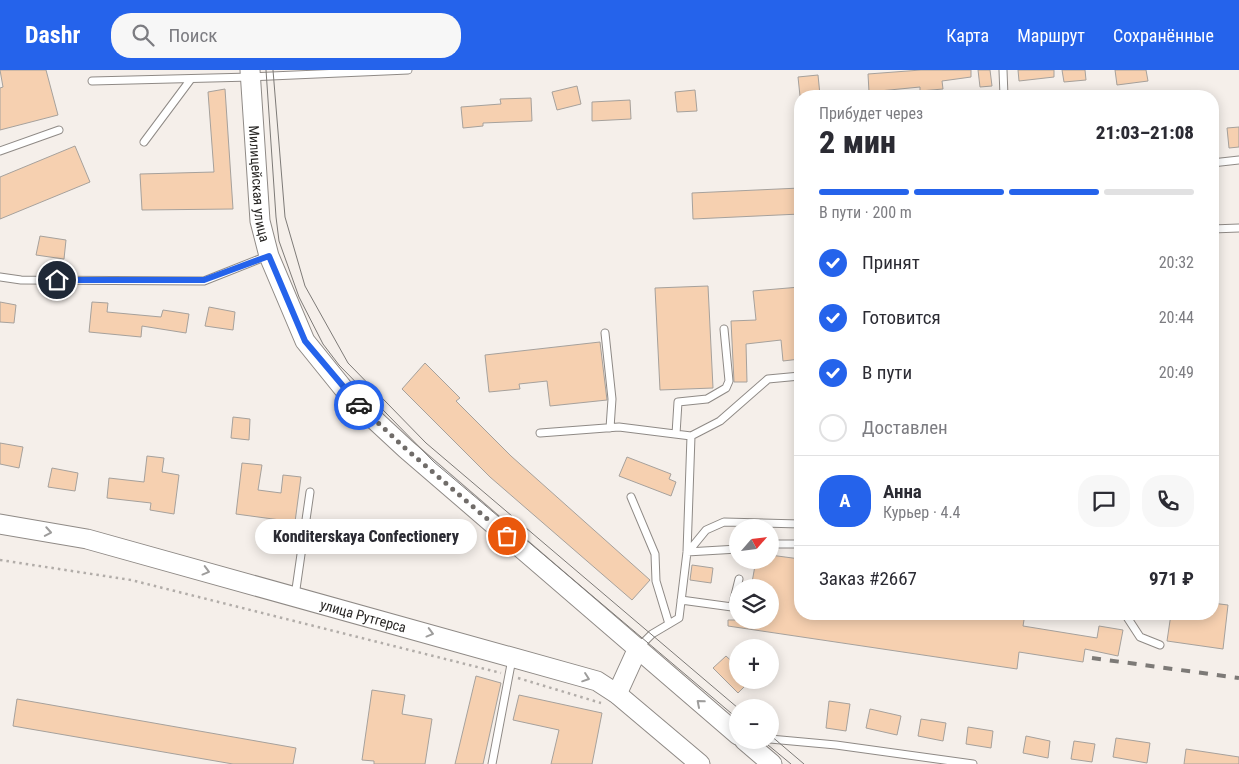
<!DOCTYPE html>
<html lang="ru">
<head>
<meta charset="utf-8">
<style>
  :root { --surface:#fff; --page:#f7f7f7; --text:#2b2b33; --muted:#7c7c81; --line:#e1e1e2; --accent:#2563eb }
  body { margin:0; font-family:"Roboto Condensed",sans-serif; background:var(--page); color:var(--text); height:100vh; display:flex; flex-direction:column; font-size:19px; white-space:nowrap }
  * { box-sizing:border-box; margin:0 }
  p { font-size:16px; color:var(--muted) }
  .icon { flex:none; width:28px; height:28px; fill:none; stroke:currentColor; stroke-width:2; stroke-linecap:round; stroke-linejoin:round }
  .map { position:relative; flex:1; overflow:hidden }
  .drawer { position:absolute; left:794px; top:20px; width:425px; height:530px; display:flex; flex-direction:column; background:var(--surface); border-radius:20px; box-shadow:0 2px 12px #0003 }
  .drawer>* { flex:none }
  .needle { width:32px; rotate:62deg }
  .buttons { position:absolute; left:729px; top:449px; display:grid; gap:10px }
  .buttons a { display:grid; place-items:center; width:50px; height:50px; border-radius:50%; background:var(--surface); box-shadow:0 2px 12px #0003; font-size:25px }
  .pin { position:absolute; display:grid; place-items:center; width:42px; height:42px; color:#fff; margin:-21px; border:2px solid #fff; border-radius:50%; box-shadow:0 1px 5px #0007 }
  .courier { position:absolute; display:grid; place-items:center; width:50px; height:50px; margin:-25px; border:4px solid #2563eb; border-radius:50%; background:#fff; color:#222; box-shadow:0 1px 6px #0007 }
  .bubble { position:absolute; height:35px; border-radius:18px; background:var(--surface); box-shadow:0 2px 12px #0003; font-size:16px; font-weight:800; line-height:35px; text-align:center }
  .head em { font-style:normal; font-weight:800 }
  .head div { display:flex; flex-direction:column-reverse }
  .head { display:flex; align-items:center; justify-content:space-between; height:85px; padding:0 25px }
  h1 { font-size:32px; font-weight:800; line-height:38px }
  .bar { display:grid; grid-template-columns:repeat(4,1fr); gap:8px 5px; align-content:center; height:60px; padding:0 25px }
  .bar i { height:6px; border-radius:4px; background:var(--line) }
  .bar .on { background:var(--accent) }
  .bar p { grid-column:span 4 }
  .line { display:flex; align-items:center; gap:12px; padding:0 25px; border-top:1px solid var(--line) }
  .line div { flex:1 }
  .round { display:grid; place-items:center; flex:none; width:52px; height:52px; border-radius:20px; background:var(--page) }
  ol { padding:0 25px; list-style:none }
  li { display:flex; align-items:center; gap:15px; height:55px }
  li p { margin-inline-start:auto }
  li .icon { padding:5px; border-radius:50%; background:var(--accent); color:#fff; stroke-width:4 }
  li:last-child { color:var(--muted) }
  li i { width:28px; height:28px; border:2px solid var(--line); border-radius:50% }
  header { display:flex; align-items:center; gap:30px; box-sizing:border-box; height:70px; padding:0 25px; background:var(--accent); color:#fff }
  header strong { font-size:24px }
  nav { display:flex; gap:28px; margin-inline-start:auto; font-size:18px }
  .search { width:350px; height:45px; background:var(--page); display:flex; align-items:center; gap:12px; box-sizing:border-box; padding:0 18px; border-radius:20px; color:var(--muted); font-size:19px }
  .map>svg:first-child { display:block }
  .building { fill:#f6d0b0; stroke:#a6a19c }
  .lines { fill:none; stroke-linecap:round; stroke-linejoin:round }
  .lane-casing { stroke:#8f8a86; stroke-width:9 }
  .secondary-casing { stroke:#8f8a86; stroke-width:21 }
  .path { stroke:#b2ada9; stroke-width:2.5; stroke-dasharray:2.5 4; stroke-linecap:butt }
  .lane { stroke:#fff; stroke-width:7 }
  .secondary { stroke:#fff; stroke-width:19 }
  .tram { stroke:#7d7a77; stroke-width:1 }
  .rail { stroke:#7d7a77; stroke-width:4; stroke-dasharray:9 9; stroke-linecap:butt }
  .oneway { stroke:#9e9d9c }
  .done { stroke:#706c69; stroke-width:5; stroke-dasharray:0 9 }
  .route { stroke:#2563eb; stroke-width:6 }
  .labels { text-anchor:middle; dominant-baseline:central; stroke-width:4; stroke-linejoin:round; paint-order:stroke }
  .street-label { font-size:14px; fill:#282624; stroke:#fffefd }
</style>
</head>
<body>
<header>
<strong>Dashr</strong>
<div class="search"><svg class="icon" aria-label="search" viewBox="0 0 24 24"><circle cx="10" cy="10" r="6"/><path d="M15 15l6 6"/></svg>Поиск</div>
<nav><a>Карта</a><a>Маршрут</a><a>Сохранённые</a></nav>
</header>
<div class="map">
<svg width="1239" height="694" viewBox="0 0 1239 694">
  <rect width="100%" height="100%" fill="#f5efea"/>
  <path class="building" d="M0,0H46L58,45L0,60V18L3,17Z
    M921,0H971V7L942,11L943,19L920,21V17L869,22L868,4Z
    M978,0H990L992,16L980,17Z
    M1018,0H1054V7L1019,11Z
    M1062,0H1085L1086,10L1064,12Z
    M1115,0H1146L1148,11L1117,15Z
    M818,5L820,25L800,26L798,7Z
    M577,16L581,34L557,40L552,22Z
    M225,19L233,139L142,140L140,104L214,102L208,22Z
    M695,20L697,41L677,42L675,22Z
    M531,28L532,51L483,53V56L463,58L461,37L501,34L500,29Z
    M630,30L631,49L592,51V32Z
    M1239,57V77L1229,78L1227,58Z
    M75,76L90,112L0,149V107Z
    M800,118V144L693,149L692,123Z
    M40,166L66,170L64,189L36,185Z
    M708,216L713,318L660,320L655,218Z
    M800,217V289L783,291L781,270L746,274L747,312H734L731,251L756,250L753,221Z
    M0,232L16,235L14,253L0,252Z
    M92,232L108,233L107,242L161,247L163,240L189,244L186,263L142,256L141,267L89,262Z
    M209,237L235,242L233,260L205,256Z
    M600,272L607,330L550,336L547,311L519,314L520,319L489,322L485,285Z
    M425,293L460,328L456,331L511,386L650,510L632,530L490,407L402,319Z
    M233,347L250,349L249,370L231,368Z
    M0,373L23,377L19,398L0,394Z
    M147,386L164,388L162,402L179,405L174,444L150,440L151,433L107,428L109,408L144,412Z
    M627,387L671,404L669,409L676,412L671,426L619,406Z
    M242,393L262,395L258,420L281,423L283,405L301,407L295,452L236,444Z
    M52,398L78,403L75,421L48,417Z
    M770,485L800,489V544H1025L1023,556L1097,568L1099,556L1123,560L1118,586L1085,579L1083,592L1019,582L1017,599L728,556V550H770V518H751L756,490H770Z
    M692,495L713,498L711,513L690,510Z
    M1212,533L1228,535L1223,579L1167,571L1171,544H1212Z
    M726,586L738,597V610H751L738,623L713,598Z
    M476,606L501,613L483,694H455Z
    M372,620L405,625L402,644L432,649L425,694H374V691L362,690Z
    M519,625L602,643L592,694H551L559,660L513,650Z
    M17,629L296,678L293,694H233L13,656Z
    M829,631L850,634L846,661L826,658Z
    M870,639L901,646L897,665L866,658Z
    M921,649L946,653L943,671L918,666Z
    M968,657L993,661L991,678L966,674Z
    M1026,666L1050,671L1048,688L1023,683Z
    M1116,668L1150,673L1147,693L1113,687Z
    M1074,671L1095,674L1092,692L1071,689Z
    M1186,679L1239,687V694H1184Z"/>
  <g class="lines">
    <defs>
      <path id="lane" d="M1003,0L1004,26
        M92,11L251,7L408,0
        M144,72L191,9
        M0,81L59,60
        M1212,93L1239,90
        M1212,159L1239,158
        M0,207L21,210L204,211L267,186
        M605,263L612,329L610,358
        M540,363L619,357L691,366
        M676,364L678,332L707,329L726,318L729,311L724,259
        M631,427L655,484L656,511L669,554
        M770,474H800
        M687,482L738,479
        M688,482L706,460L724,452L800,454
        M295,526L310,422
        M681,530L732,537L739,509
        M1125,544L1140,567L1160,575
        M638,578L652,564L679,548L687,482L691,366L720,351L768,309L800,306
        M770,669L836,675L973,694
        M492,694L512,589"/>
      <g id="secondary">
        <path id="s1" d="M250,0L260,151L269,186L305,271L351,328L406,379L738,665"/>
        <path id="s2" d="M0,454L87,469L597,611L617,624L700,694"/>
        <path d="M617,624L638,578"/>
        <path d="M744,670L772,694"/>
      </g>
    </defs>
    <use href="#lane" class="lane-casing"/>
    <use href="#secondary" class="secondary-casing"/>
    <path class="path" d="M0,490L131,510L501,603
      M518,608L601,633"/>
    <use href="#lane" class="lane"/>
    <use href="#secondary" class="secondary"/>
    <path class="tram" d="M266,0L276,147L279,171L299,227L323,274L339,295L434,392L738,649
      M273,0L285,147L305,216L348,293L426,373L738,638
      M770,665L804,694
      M762,670L791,694"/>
    <path class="rail" d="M1092,588L1239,608"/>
  </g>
  <defs><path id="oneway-chevron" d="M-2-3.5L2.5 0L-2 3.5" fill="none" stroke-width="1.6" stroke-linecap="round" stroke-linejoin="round" transform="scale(1.25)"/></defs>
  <g class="oneway">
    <use href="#oneway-chevron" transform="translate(48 462) rotate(10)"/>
    <use href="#oneway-chevron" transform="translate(206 501) rotate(15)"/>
    <use href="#oneway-chevron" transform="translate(430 563) rotate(15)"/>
    <use href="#oneway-chevron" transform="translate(586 608) rotate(19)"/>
    <use href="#oneway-chevron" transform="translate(700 633) rotate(-139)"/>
  </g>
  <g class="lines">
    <path class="done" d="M359,335L406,379L507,466"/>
    <path class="route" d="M57,210H204L269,186L305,271L359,335"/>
  </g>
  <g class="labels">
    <g class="street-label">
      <text stroke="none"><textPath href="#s1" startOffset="114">Милицейская улица</textPath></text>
      <text stroke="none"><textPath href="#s2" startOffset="375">улица Рутгерса</textPath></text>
    </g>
  </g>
</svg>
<div class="buttons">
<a><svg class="needle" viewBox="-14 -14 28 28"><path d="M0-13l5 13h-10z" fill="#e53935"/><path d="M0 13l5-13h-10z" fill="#7c7c81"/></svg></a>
<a><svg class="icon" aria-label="layers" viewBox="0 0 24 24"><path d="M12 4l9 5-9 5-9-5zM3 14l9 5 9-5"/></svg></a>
<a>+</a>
<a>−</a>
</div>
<div class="pin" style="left:507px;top:466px;background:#ea580c"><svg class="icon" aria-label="bag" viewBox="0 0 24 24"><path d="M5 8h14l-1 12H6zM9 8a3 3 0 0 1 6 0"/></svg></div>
<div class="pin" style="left:57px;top:210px;background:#1f2937"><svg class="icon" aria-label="home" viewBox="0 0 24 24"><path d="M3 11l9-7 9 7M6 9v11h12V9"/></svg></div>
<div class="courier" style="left:359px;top:335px"><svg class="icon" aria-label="car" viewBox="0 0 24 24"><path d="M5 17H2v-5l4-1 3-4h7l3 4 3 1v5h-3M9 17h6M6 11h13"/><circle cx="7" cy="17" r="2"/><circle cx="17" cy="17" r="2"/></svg></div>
<div class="bubble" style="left:255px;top:449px;width:222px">Konditerskaya Confectionery</div>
<section class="drawer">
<div class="head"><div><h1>2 мин</h1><p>Прибудет через</p></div><em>21:03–21:08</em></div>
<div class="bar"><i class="on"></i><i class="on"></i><i class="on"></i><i></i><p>В пути · 200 m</p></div>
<ol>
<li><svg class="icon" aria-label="check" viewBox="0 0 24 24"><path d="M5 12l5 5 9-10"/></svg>Принят<p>20:32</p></li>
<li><svg class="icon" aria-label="check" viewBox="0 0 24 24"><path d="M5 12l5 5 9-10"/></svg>Готовится<p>20:44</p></li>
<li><svg class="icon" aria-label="check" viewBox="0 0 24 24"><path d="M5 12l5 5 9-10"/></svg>В пути<p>20:49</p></li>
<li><i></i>Доставлен</li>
</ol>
<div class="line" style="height:90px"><b class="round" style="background:var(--accent);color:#fff">А</b><div><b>Анна</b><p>Курьер · 4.4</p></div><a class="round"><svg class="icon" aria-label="chat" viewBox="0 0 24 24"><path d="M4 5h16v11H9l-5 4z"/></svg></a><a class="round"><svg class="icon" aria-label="phone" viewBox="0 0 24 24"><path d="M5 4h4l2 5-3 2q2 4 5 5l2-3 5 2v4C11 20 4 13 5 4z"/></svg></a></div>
<div class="line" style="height:65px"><div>Заказ #2667</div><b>971 ₽</b></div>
</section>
</div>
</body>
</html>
